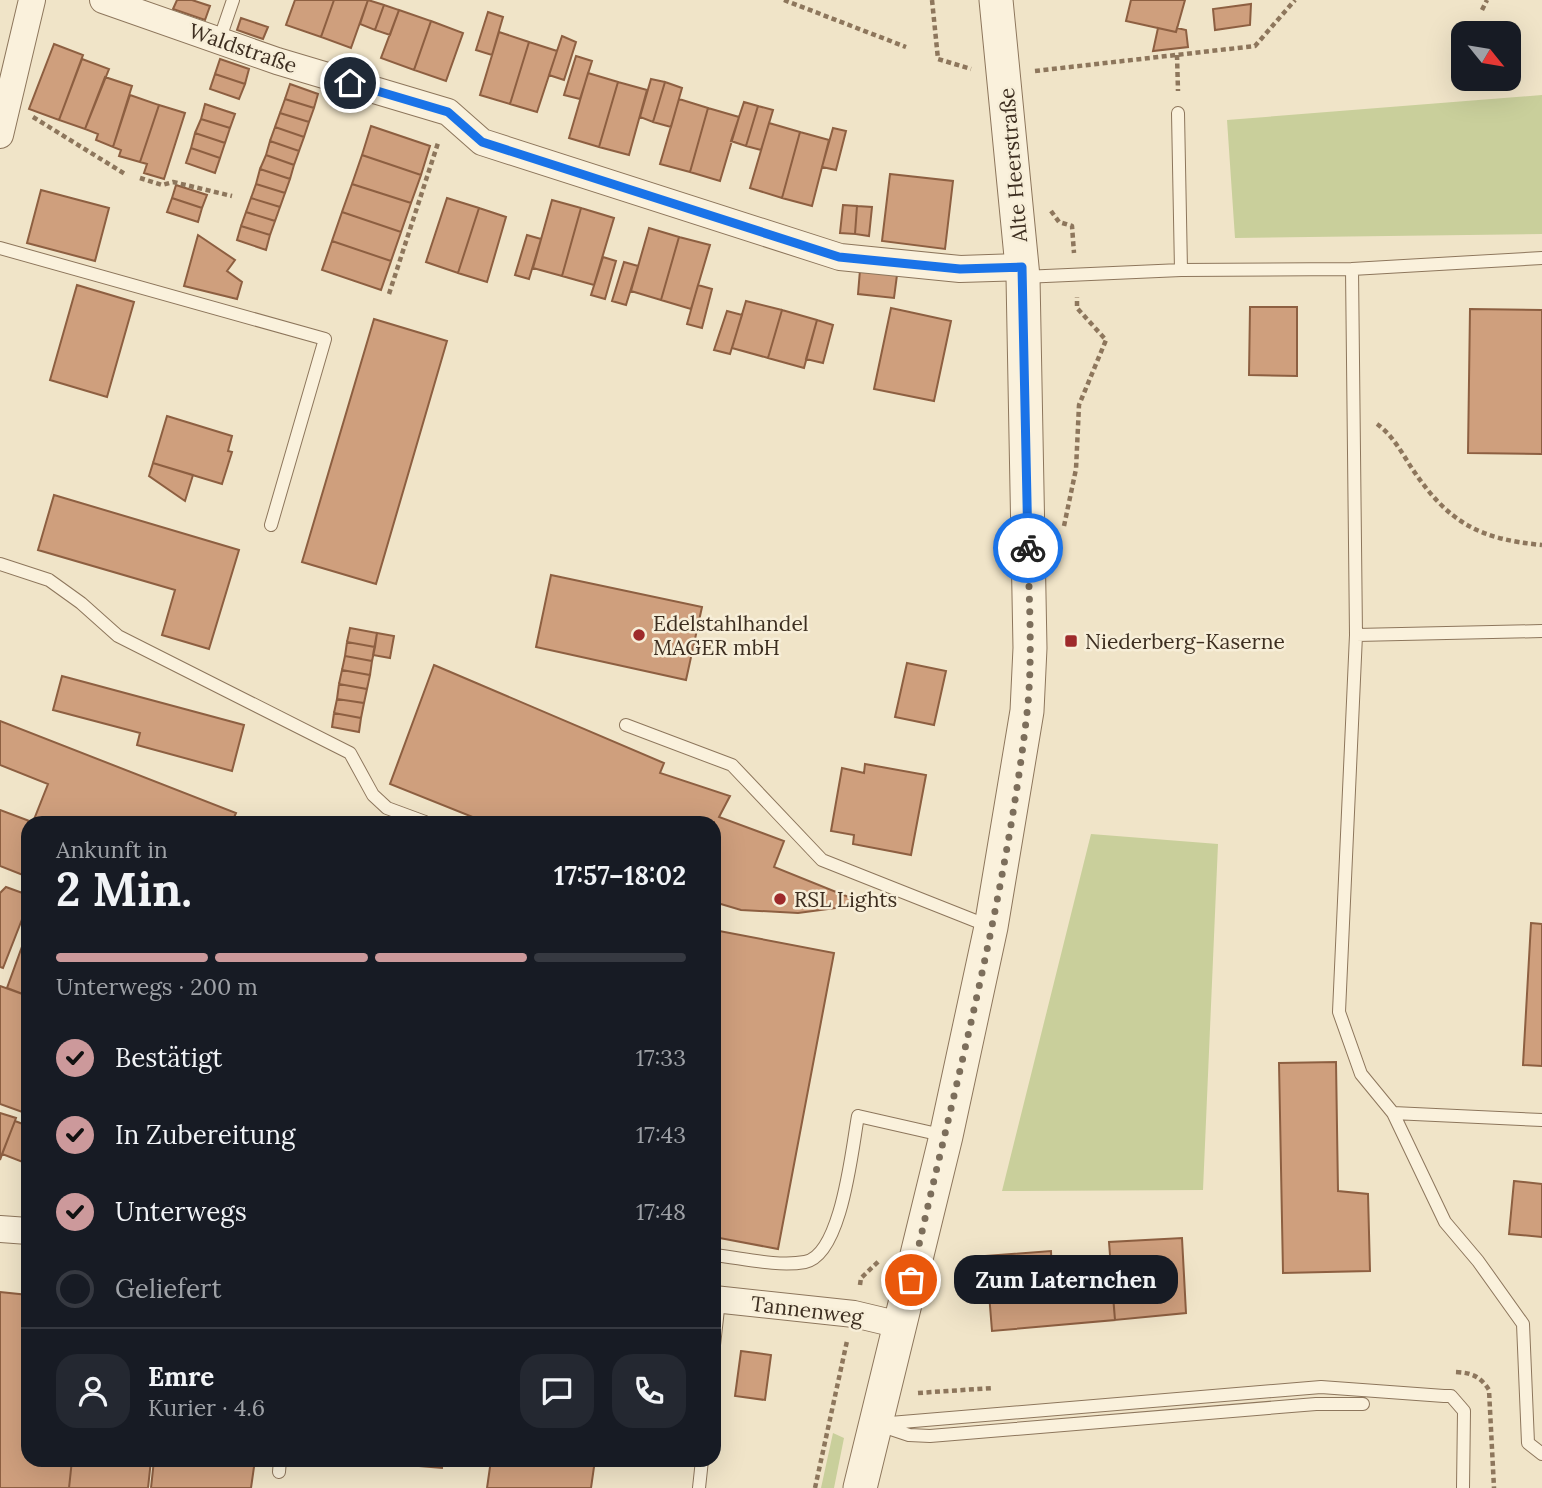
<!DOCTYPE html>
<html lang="de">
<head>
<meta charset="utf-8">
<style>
  :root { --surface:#171b24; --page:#242831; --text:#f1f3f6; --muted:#9ea1a6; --line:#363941; --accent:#cc999b }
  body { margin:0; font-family:Lora,serif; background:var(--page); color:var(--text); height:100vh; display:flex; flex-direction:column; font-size:26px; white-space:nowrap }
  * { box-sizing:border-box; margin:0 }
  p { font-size:23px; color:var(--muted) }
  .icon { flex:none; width:38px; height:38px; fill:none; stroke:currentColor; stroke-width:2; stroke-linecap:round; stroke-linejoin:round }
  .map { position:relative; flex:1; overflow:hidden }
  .details { position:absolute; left:21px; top:816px; width:700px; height:651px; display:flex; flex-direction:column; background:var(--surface); border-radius:21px; box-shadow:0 7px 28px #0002 }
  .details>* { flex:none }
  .needle { width:46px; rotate:120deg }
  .controls { position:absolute; left:1451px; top:21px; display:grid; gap:14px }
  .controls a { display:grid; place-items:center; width:70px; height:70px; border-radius:14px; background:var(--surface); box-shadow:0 7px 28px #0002; font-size:35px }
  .pin { position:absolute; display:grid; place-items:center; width:60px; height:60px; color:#fff; margin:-30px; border:4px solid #fff; border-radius:50%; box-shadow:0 2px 7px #0007 }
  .courier { position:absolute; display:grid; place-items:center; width:70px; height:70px; margin:-35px; border:5px solid #1a73e8; border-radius:50%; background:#fff; color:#222; box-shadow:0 2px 9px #0007 }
  .bubble { position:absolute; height:49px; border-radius:21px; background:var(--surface); box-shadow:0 7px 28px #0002; font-size:23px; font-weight:700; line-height:49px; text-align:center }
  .summary em { font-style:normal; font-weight:700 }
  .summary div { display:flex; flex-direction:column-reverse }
  .summary { display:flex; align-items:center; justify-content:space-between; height:119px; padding:0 35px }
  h1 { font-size:46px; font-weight:700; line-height:52px }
  .bar { display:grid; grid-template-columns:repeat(4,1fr); gap:10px 7px; align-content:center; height:84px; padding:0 35px }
  .bar i { height:9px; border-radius:5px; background:var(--line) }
  .bar .active { background:var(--accent) }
  .bar p { grid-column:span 4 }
  .line { display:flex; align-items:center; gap:18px; padding:0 35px; border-top:2px solid var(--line) }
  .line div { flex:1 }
  .round { display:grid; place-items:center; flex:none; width:74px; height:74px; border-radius:21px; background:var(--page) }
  ol { padding:0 35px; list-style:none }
  li { display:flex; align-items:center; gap:21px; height:77px }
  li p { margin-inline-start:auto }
  li .icon { padding:7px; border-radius:50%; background:var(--accent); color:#111; stroke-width:4 }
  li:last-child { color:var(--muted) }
  li i { width:38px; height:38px; border:4px solid var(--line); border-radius:50% }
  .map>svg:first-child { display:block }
  .green { fill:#c9cf9b }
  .building { fill:#cf9f7d; stroke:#8d5f41; stroke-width:2 }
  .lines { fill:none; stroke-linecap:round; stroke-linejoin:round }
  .service-casing { stroke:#8d765c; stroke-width:14 }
  .minor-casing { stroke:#8d765c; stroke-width:28 }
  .tertiary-casing { stroke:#8d765c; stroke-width:35 }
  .path { stroke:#8d765c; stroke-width:4.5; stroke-dasharray:5 3.5; stroke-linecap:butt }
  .service { stroke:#faf1dc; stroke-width:12 }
  .minor { stroke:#faf1dc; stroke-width:26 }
  .tertiary { stroke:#faf1dc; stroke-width:33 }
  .done { stroke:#7c6e5b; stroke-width:7; stroke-dasharray:0 12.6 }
  .route { stroke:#1a73e8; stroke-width:9 }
  .poi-dot { fill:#9e2a2b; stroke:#f7eed8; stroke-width:2.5 }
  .labels { text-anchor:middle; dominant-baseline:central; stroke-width:5; stroke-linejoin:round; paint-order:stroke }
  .street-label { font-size:21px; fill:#3d2e20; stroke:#f7eed8 }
  .poi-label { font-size:21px; fill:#3d2e20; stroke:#f7eed8; text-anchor:start }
</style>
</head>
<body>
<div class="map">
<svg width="1542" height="1488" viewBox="0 0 1542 1488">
  <rect width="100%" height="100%" fill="#f0e4c8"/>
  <path class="green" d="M1542,95V234L1235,238L1227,120Z
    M1091,834L1218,844L1203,1190L1002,1191Z
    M833,1433L844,1438L834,1488H821Z"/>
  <path class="building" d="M177,0H192L210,6L205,20L173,9Z
    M295,0H334L321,37L286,25Z
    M334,0H368L351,48L321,37Z
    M368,0L384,5L375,30L360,24Z
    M1131,0H1185L1176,32L1126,21Z
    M1251,4L1250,25L1215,30L1213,9Z
    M384,5L399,10L390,35L375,30Z
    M399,10L431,21L414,70L381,58Z
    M488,12L503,17L492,55L476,50Z
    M241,18L268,27L263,39L237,30Z
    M431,21L463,33L446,81L414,70Z
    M1158,28L1176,32L1177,28L1186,30L1188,47L1153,51Z
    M499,32L529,42L510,104L480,95Z
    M562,36L576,42L564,80L549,75Z
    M529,42L557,51L537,112L510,104Z
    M54,44L83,55L59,120L29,109Z
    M576,56L592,61L580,99L564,95Z
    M82,59L109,69L85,129L59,120Z
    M220,59L249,69L245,84L215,74Z
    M588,73L618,82L599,147L569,138Z
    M215,74L245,84L239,99L210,89Z
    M105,77L132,86L113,147L96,140L98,134L85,129Z
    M651,79L665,82L653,122L640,117Z
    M618,82L647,90L629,155L599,147Z
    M665,82L682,88L671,127L653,122Z
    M290,84L318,94L314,108L285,99Z
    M130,95L159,105L140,162L119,156L121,150L113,147Z
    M285,99L314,108L309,122L280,113Z
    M679,99L708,108L690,172L660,164Z
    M744,102L758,106L746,146L731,141Z
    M205,104L235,114L230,128L201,119Z
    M159,105L185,113L164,179L144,173L147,164L140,162Z
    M758,106L773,110L761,150L746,146Z
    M708,108L739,117L720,181L690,172Z
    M280,113L309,122L304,137L275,127Z
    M201,119L230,128L225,143L195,133Z
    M769,123L800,132L782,198L750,188Z
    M371,126L430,146L421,175L362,155Z
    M275,127L304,137L299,151L270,141Z
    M833,128L846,131L836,170L822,167Z
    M800,132L829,140L812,206L782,198Z
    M195,133L225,143L220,158L191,148Z
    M270,141L299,151L294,165L266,155Z
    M191,148L220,158L215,173L186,163Z
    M266,155L294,165L290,179L260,169Z
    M362,155L421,175L411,203L352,184Z
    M260,169L290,179L285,193L256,184Z
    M890,174L953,181L945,249L882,241Z
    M256,184L285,193L280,207L251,198Z
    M352,184L411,203L401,232L342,212Z
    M176,185L207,195L202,208L172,198Z
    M41,190L109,208L95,261L27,243Z
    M172,198L202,208L198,222L167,212Z
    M251,198L280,207L275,221L246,212Z
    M447,198L479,208L458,273L426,262Z
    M552,200L581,208L562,276L533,268Z
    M843,205L857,206L855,234L840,233Z
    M857,206L872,207L869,236L855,234Z
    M479,208L506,217L487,282L458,273Z
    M581,208L614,218L594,285L562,276Z
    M246,212L275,221L270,235L241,226Z
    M342,212L401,232L391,261L332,241Z
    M241,226L270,235L266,250L237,240Z
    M649,228L679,237L661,300L631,291Z
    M198,235L235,260L227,271L242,282L237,299L184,286Z
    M527,235L541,239L529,279L515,275Z
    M679,237L710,245L691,309L661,300Z
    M332,241L391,261L381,290L322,270Z
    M603,257L616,261L605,299L591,295Z
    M624,262L638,266L626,305L612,301Z
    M860,270L897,275L894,298L858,294Z
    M77,285L134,302L107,397L50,380Z
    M698,285L712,289L702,328L687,324Z
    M746,301L782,310L768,358L732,348Z
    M1250,307H1297V376L1249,375Z
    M891,308L951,321L934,401L874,389Z
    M1470,309L1542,310V454L1468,453Z
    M782,310L817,320L804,368L768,358Z
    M727,311L742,315L730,354L714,350Z
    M374,319L447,341L376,584L302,562Z
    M817,320L833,325L823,363L806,359Z
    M167,416L232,436L228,451L232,452L222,484L153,463Z
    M153,463L193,475L185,501L149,476Z
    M54,495L239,550L209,649L162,635L175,590L38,550Z
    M551,575L702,607L686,680L536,647Z
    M350,628L377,633L375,647L347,642Z
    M377,633L394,636L390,658L373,655Z
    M347,642L375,647L372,661L345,656Z
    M345,656L372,661L370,675L342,670Z
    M907,663L946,671L934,725L895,717Z
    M434,665L664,763L660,773L730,796L719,817L784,841L774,867L866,904L798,913L741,910L714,902V822H485L390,784Z
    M342,670L370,675L367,689L339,684Z
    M62,676L244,725L232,771L137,745L140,733L53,710Z
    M339,684L367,689L364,703L337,699Z
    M337,699L364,703L361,718L334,713Z
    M334,713L361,718L359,732L332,727Z
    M0,721L236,813L232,822H33L48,784L0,765Z
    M865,764L926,775L911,855L853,844L854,835L831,831L842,768L864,773Z
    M0,810L32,822H28V877L0,866Z
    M6,887L28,895V904L3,968L0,967V893Z
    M1531,923L1542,924V1066L1523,1065Z
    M28,930V996L7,988Z
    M714,930L834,953L778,1249L714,1237Z
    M0,986L28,996V1114L0,1104Z
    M1336,1062L1338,1191L1368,1194L1370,1271L1283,1273L1279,1063Z
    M0,1113L16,1118L0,1160Z
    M15,1121L28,1126V1164L2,1154Z
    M1514,1181L1542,1184V1237L1509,1234Z
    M1182,1238L1186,1313L1115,1320L1109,1242Z
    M1051,1251L1052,1277L1111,1273L1115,1320L992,1331L986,1256Z
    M0,1292L28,1295V1460H72L69,1488H0Z
    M741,1351L771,1355L765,1400L735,1396Z
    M72,1460H151L148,1488H69Z
    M154,1460H255L251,1488H151Z
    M408,1460H443L442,1468L408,1465Z
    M491,1460H595L591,1488H487Z"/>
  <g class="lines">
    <defs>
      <path id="service" d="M219,41L233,0
        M1178,113L1181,270
        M0,248L325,339L271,525
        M1352,269L1542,258
        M1023,277L1181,270L1352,269L1356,635L1339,1012L1361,1074L1393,1113L1445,1222L1478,1261L1523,1324L1528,1443L1542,1454
        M0,564L49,580L81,603L118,636L350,753L373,795L387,808L425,822
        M1356,635L1542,631
        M626,725L732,765L822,860L991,927
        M1393,1113L1542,1120
        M714,1255C742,1258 777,1267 805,1262C842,1255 852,1148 858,1116L946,1136
        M714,1345L719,1300
        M878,1424L1321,1387L1444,1396H1451L1464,1411L1463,1488
        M882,1426L909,1435L930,1436L1316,1404H1363
        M279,1472L280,1460
        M699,1488L702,1460"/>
      <path id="minor" d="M103,0L277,61L448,112L482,142L840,257L960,269L1022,267
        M0,135L32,0
        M0,1229L28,1231
        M714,1299L854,1314L900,1325"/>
      <path id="tertiary" d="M860,1488L946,1136L991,927L1027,711L1030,648L1023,277L996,0"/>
    </defs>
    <use href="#service" class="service-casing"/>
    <use href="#minor" class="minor-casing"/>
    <use href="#tertiary" class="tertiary-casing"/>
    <path class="path" d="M784,0L906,47
      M932,0L938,59L971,69
      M1482,10L1487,0
      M1177,55L1178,91
      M1035,71L1255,46L1295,0
      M33,117L125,174
      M140,178L162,185L173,182L232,196
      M1051,211L1059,222L1072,226L1074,253
      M389,294L438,143
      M1377,424C1393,435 1403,455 1413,470C1449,523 1479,539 1542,545
      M1064,526L1076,469L1079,405L1106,340L1077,308V297
      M860,1285L861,1278L880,1260
      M1456,1372C1472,1373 1480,1376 1489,1390L1494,1488
      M918,1393L993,1388
      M815,1488L847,1341"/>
    <use href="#service" class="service"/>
    <use href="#minor" class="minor"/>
    <use href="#tertiary" class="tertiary"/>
  </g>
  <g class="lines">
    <path class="done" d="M911,1280C953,1092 1005,905 1027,713C1033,659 1029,603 1028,548"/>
    <path class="route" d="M350,83L448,112L482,142L839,257L960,269L1022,267L1028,548"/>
  </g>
  <g class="poi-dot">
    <circle cx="639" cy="635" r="7"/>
    <rect x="1064" y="634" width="14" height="14" rx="3.5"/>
    <circle cx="780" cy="899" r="7"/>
  </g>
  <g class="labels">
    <g class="street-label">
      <text transform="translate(243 48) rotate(19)">Waldstraße</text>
      <text transform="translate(1013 165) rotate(-95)">Alte Heerstraße</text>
      <text transform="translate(807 1310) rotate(7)">Tannenweg</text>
    </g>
    <g class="poi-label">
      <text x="653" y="623">Edelstahlhandel<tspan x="653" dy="24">MAGER mbH</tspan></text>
      <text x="1085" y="641">Niederberg-Kaserne</text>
      <text x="794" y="899">RSL Lights</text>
    </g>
  </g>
</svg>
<div class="controls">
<a><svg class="needle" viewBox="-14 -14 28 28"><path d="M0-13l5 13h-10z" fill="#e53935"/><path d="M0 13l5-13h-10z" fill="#9ea1a6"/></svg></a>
</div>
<div class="pin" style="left:911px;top:1280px;background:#ea580c"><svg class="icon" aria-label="bag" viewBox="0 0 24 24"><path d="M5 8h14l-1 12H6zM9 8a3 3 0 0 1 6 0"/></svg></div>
<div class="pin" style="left:350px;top:83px;background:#1f2937"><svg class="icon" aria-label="home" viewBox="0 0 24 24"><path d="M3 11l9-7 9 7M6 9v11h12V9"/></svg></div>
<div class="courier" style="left:1028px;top:548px"><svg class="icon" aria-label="bike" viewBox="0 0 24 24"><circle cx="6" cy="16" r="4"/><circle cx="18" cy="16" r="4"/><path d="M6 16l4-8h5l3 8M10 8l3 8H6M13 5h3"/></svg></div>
<div class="bubble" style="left:954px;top:1255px;width:224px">Zum Laternchen</div>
<section class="details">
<div class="summary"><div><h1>2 Min.</h1><p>Ankunft in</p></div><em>17:57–18:02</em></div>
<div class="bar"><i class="active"></i><i class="active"></i><i class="active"></i><i></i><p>Unterwegs · 200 m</p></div>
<ol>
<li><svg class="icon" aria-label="check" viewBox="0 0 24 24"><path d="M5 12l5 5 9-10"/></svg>Bestätigt<p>17:33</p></li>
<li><svg class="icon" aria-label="check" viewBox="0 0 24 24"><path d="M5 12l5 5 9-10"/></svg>In Zubereitung<p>17:43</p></li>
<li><svg class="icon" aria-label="check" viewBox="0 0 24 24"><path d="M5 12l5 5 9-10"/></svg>Unterwegs<p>17:48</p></li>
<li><i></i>Geliefert</li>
</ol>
<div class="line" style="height:126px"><a class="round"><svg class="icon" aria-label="person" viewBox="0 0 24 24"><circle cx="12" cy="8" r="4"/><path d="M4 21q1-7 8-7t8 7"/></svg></a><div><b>Emre</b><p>Kurier · 4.6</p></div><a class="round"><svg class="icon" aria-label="chat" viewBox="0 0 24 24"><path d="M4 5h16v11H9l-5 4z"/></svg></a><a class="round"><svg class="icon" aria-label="phone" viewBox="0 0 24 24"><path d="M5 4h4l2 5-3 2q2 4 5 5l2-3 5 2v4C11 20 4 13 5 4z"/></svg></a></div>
</section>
</div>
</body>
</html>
